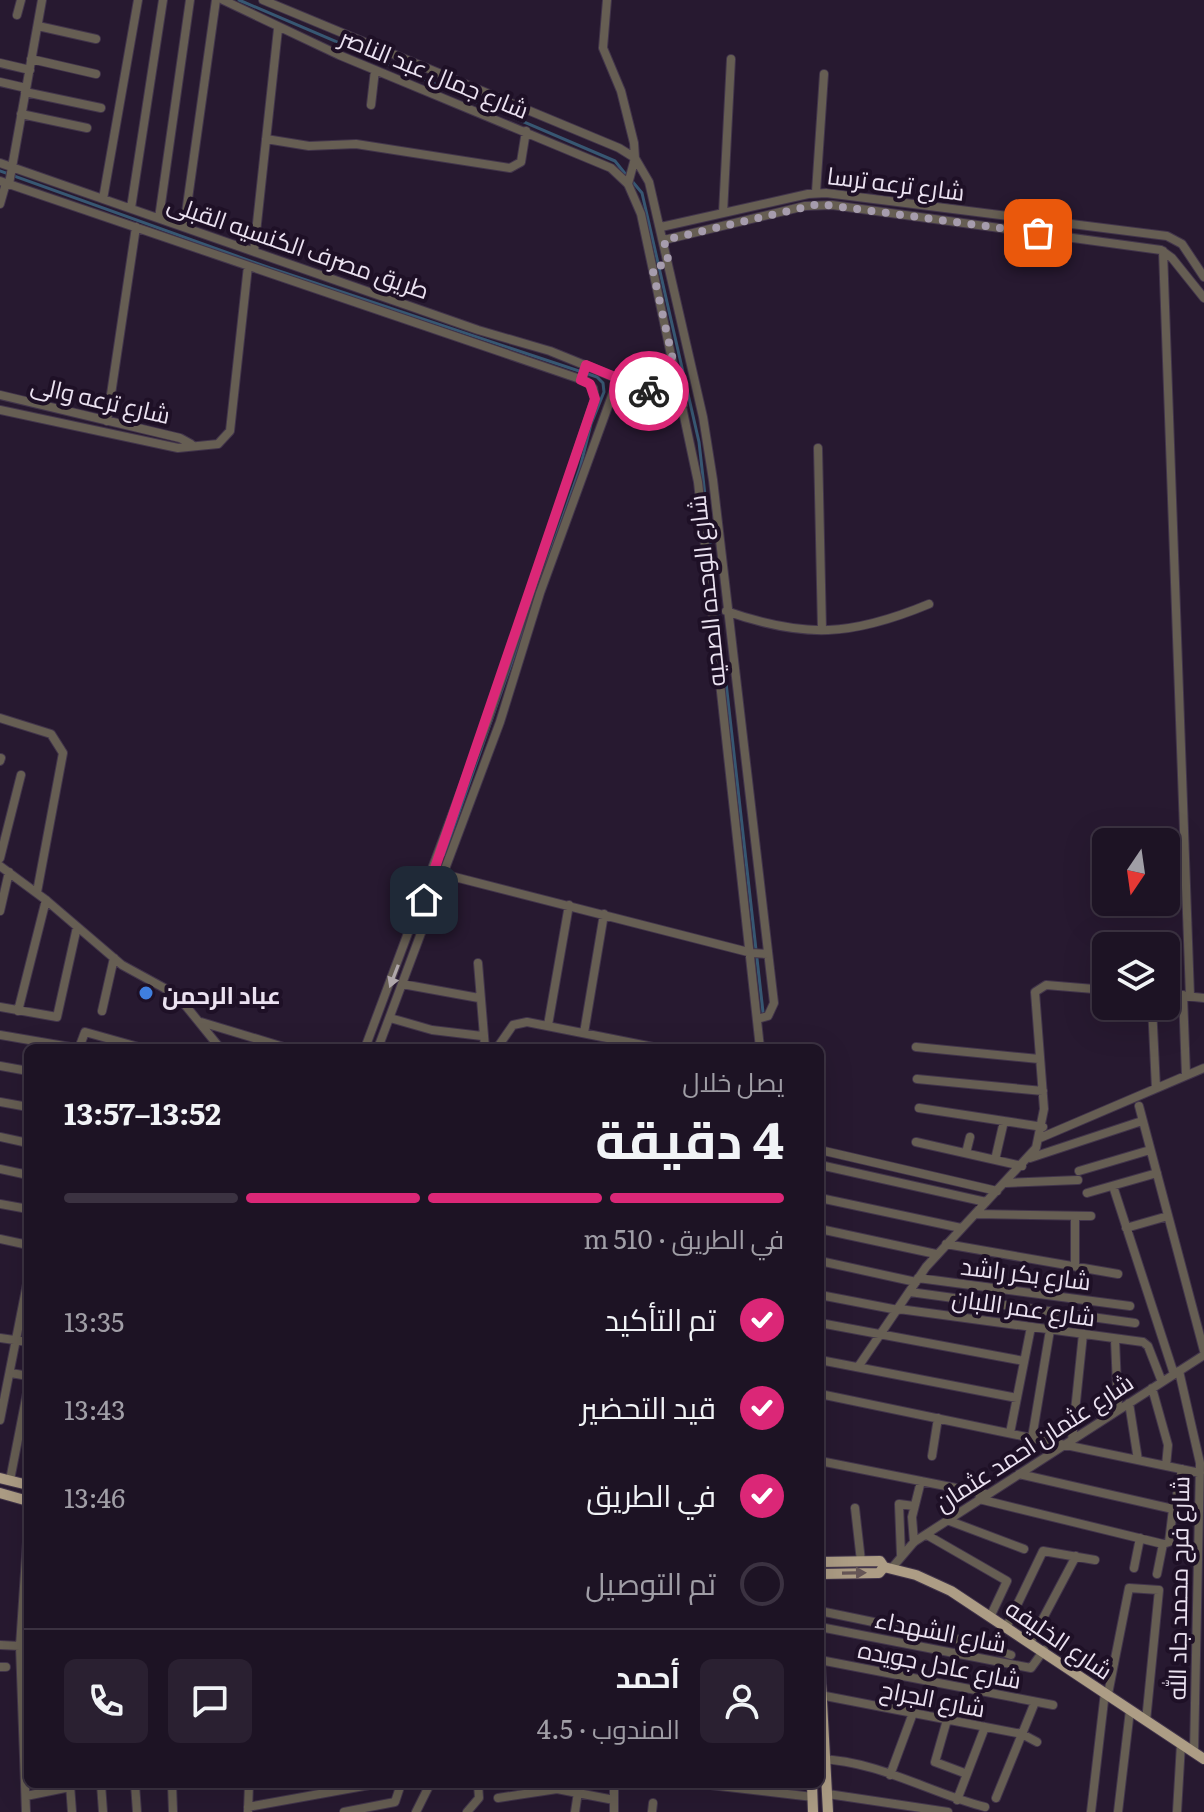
<!DOCTYPE html>
<html lang="ar">
<head>
<meta charset="utf-8">
<style>
  :root { --surface:#1d1324; --page:#2a2031; --text:#f1f3f6; --muted:#a09ea6; --line:#3b3241; --accent:#db2777 }
  body { margin:0; font-family:Literata,Cairo,serif; background:var(--page); color:var(--text); direction:rtl; height:100vh; display:flex; flex-direction:column; font-size:30px; white-space:nowrap }
  * { box-sizing:border-box; margin:0 }
  p { font-size:26px; color:var(--muted) }
  .icon { flex:none; width:44px; height:44px; fill:none; stroke:currentColor; stroke-width:2; stroke-linecap:round; stroke-linejoin:round }
  .map { position:relative; flex:1; overflow:hidden; direction:ltr }
  .details { position:absolute; left:24px; top:1044px; width:800px; height:744px; display:flex; flex-direction:column; background:var(--surface); border-radius:12px; box-shadow:0 8px 32px #0002,0 0 0 2px var(--line); direction:rtl }
  .details>* { flex:none }
  .needle { width:52px; rotate:193deg }
  .controls { position:absolute; left:1092px; top:828px; display:grid; gap:16px }
  .controls a { display:grid; place-items:center; width:88px; height:88px; border-radius:12px; background:var(--surface); box-shadow:0 8px 32px #0002,0 0 0 2px var(--line); font-size:40px }
  .pin { position:absolute; display:grid; place-items:center; width:68px; height:68px; color:#fff; margin:-34px; border-radius:16px; box-shadow:0 4px 12px #0006 }
  .courier { position:absolute; display:grid; place-items:center; width:80px; height:80px; margin:-40px; border:6px solid #db2777; border-radius:50%; background:#fff; color:#222; box-shadow:0 2px 10px #0007 }
  .summary em { font-style:normal; font-weight:700 }
  .summary div { display:flex; flex-direction:column-reverse }
  .summary { display:flex; align-items:center; justify-content:space-between; height:136px; padding:0 40px }
  h1 { font-size:52px; font-weight:700; line-height:60px }
  .bar { display:grid; grid-template-columns:repeat(4,1fr); gap:12px 8px; align-content:center; height:96px; padding:0 40px }
  .bar i { height:10px; border-radius:6px; background:var(--line) }
  .bar .current { background:var(--accent) }
  .bar p { grid-column:span 4 }
  .line { display:flex; align-items:center; gap:20px; padding:0 40px; border-top:2px solid var(--line) }
  .line div { flex:1 }
  .round { display:grid; place-items:center; flex:none; width:84px; height:84px; border-radius:12px; background:var(--page) }
  ol { padding:0 40px; list-style:none }
  li { display:flex; align-items:center; gap:24px; height:88px }
  li p { margin-inline-start:auto }
  li .icon { padding:8px; border-radius:50%; background:var(--accent); color:#fff; stroke-width:4 }
  li:last-child { color:var(--muted) }
  li i { width:44px; height:44px; border:4px solid var(--line); border-radius:50% }
  .map>svg:first-child { display:block }
  .lines { fill:none; stroke-linecap:round; stroke-linejoin:round }
  .stream { stroke:#375772; stroke-width:3 }
  .minor-casing { stroke:#42354b; stroke-width:10 }
  .major-casing { stroke:#42354b; stroke-width:12 }
  .minor { stroke:#665e53; stroke-width:8 }
  .major { stroke:#ad9d85; stroke-width:10 }
  .oneway { fill:#afa7aa }
  .oneway2 { fill:#665656 }
  .done { stroke:#a69cad; stroke-width:8; stroke-dasharray:0 14.4 }
  .route { stroke:#db2777; stroke-width:10 }
  .shop-dot { fill:#3f7fe0; stroke:#1e1026; stroke-width:3 }
  .labels { text-anchor:middle; dominant-baseline:central; stroke-width:8; stroke-linejoin:round; paint-order:stroke }
  .street-label { font-size:24px; fill:#ebe2f1; stroke:#1e1026 }
  .poi-label { font-size:24px; font-weight:bold; fill:#ebe2f1; stroke:#1e1026; text-anchor:start }
</style>
</head>
<body>
<div class="map">
<svg width="1204" height="1812" viewBox="0 0 1204 1812">
  <rect width="100%" height="100%" fill="#271930"/>
  <g class="lines">
    <path class="stream" d="M239,0L615,161L627,176
      M0,171L270,268L597,377L603,383L604,392L591,424L580,468L444,855
      M632,181L642,193L699,442L763,1012"/>
    <defs>
      <path id="minor" d="M223,0L339,55L611,168L628,184L641,214L698,482L760,1048
        M263,0L619,148L635,158L649,182L703,417L713,480L774,1003L768,1016L757,1019
        M607,0L603,48L621,91L634,143L635,158L628,184
        M17,15L21,0
        M38,26L96,39
        M31,59L96,74
        M0,63L30,70
        M0,82L26,88
        M25,92L101,108
        M371,105L375,70
        M21,114L87,128
        M266,139L309,146L356,144L510,168L521,162L526,131
        M0,163L478,330L550,351L683,405
        M0,181L586,381L593,388L595,399L488,719L365,1048
        M9,184L42,0
        M816,192L824,74
        M103,199L138,0
        M0,204L6,183
        M131,208L163,0
        M723,213L731,59
        M159,218L190,0
        M184,227L216,0
        M661,227L808,194L826,193L1167,236L1182,244L1204,277
        M664,240L805,206L832,205L1161,250L1172,258L1204,298
        M254,251L278,29
        M1163,251L1190,996
        M0,395L180,438L191,444
        M0,410L178,448L218,444L230,431L248,266
        M107,421L136,227
        M818,448L822,630
        M726,611C805,639 852,636 929,604
        M0,718L51,734L63,753L37,892
        M0,761L1,758
        M0,858L21,775
        M0,866L46,900L122,965L177,995L220,1048
        M443,874L752,953L768,954
        M0,911L9,872
        M478,963L485,1048
        M402,984L479,998
        M1166,994L1204,998
        M1183,995L1186,1075
        M1152,1006L1156,1088
        M0,1007L57,1017L77,927
        M18,1011L46,900
        M102,1011L114,958
        M390,1018L432,1030L482,1036
        M201,1022L287,1048
        M548,1025L569,905
        M584,1033L604,914
        M0,1035L76,1048
        M916,1047L1039,1059
        M79,1048L85,1032L142,1048
        M378,1048L500,722L540,593L618,379
        M497,1048L513,1025L527,1022L658,1048
        M0,1066L28,1071
        M917,1079L1043,1091
        M0,1102L28,1107
        M1139,1106L1204,1351
        M919,1108L1043,1127
        M0,1137L28,1143
        M1040,1138L1204,1068
        M916,1142L1022,1166
        M820,1150L997,1191
        M966,1153L970,1137
        M1030,1158L1142,1121
        M995,1160L1004,1121
        M820,1165L986,1202
        M0,1169L28,1175
        M1079,1171L1150,1150
        M1006,1183L1078,1180
        M1113,1186L1174,1374
        M1087,1193L1157,1173
        M820,1198L961,1228
        M0,1204L28,1209
        M975,1214L1091,1216
        M1126,1228L1168,1216
        M820,1229L936,1254
        M0,1239L28,1245
        M946,1244L1118,1274
        M820,1261L916,1282
        M1075,1266V1216
        M918,1278L1130,1306
        M910,1292L1135,1323
        M820,1295L898,1310
        M899,1309L1143,1342L1148,1346L1162,1382
        M820,1323L1024,1361
        M0,1338L28,1342
        M1115,1339L1118,1410
        M820,1360L1017,1398
        M858,1367L926,1267L1036,1148L1044,1109L1035,992L1046,985L1106,990
        M1179,1371L1200,1463L1194,1752
        M11,1373L28,1376
        M1152,1388L1168,1445L1166,1466
        M820,1394L1200,1473
        M1129,1403L1138,1460
        M0,1420L28,1279
        M1010,1433L1031,1327
        M1032,1438L1050,1330
        M1072,1440L1083,1334
        M932,1456L938,1418
        M820,1461L986,1494
        M1019,1474L1173,1509L1169,1542L1163,1544L1157,1574
        M10,1480L28,1388
        M979,1499L1163,1544
        M855,1508L861,1561
        M1174,1510L1182,1469
        M947,1520L1024,1549
        M927,1535L1007,1581L991,1615
        M914,1542L912,1517L921,1481
        M901,1555L899,1504L914,1506
        M1134,1568L1140,1538
        M891,1569L914,1542L1204,1355
        M820,1611L970,1642L1011,1655
        M1007,1626L1043,1551L1095,1560
        M820,1627L1031,1668L1044,1650
        M1031,1641L1076,1556
        M0,1645L20,1646
        M820,1660L1053,1705
        M0,1667H6
        M1108,1694L1129,1588L1159,1590L1146,1721
        M820,1695L1022,1734L1037,1742
        M947,1720L935,1762L967,1774
        M820,1759C878,1761 930,1793 985,1807
        M890,1775L913,1713
        M101,1784L103,1812
        M135,1784L137,1812
        M172,1784L173,1812
        M614,1784V1812
        M702,1784L813,1797
        M70,1785L72,1812
        M828,1794L948,1812
        M26,1796L70,1787
        M498,1798L557,1789L614,1800
        M996,1798L1035,1702
        M957,1800L985,1727
        M248,1807L375,1784
        M248,1811L249,1784
        M26,1812L20,1646L28,1527
        M344,1812L395,1802L401,1784
        M416,1812L430,1784
        M467,1812L479,1798L478,1784
        M575,1812L578,1792
        M652,1812L653,1803
        M1091,1812L1105,1692
        M1118,1812L1130,1710
        M1177,1812L1181,1744"/>
      <path id="major" d="M0,1478L28,1485
        M0,1493L28,1501
        M820,1562L880,1561L884,1567L916,1575L951,1591L1204,1759
        M820,1574L879,1573L884,1567
        M820,1665L828,1812
        M812,1784L813,1812"/>
    </defs>
    <use href="#minor" class="minor-casing"/>
    <use href="#major" class="major-casing"/>
    <use href="#minor" class="minor"/>
    <use href="#major" class="major"/>
  </g>
  <defs><path id="oneway-solid" d="M-6-.8H1V-3.2L6.5 0L1 3.2V.8H-6Z" transform="scale(2)"/></defs>
  <use class="oneway" href="#oneway-solid" transform="translate(394 976) rotate(111)"/>
  <use class="oneway2" href="#oneway-solid" transform="translate(854 1573) rotate(-1)"/>
  <g class="lines">
    <path class="done" d="M649,391L683,405L652,267L669,264L664,240L819,204L1038,233"/>
    <path class="route" d="M424,900L595,399L590,384L581,380L586,365L649,391"/>
  </g>
  <circle class="shop-dot" cx="146" cy="993" r="8"/>
  <g class="labels">
    <g class="street-label">
      <text transform="translate(435 72) rotate(22)">شارع جمال عبد الناصر</text>
      <text transform="translate(896 182) rotate(7)">شارع ترعه ترسا</text>
      <text transform="translate(299 245) rotate(19)">طريق مصرف الكنسيه القبلى</text>
      <text transform="translate(101 398) rotate(13)">شارع ترعه والى</text>
      <text transform="translate(705 591) rotate(-96)">شارع الوحده الصحيه</text>
      <text transform="translate(1026 1272) rotate(7)">شارع بكر راشد</text>
      <text transform="translate(1024 1306) rotate(8)">شارع عمر اللبان</text>
      <text transform="translate(1033 1441) rotate(-33)">شارع عثمان احمد عثمان</text>
      <text transform="translate(1177 1588) rotate(-89)">شارع فرح محمد جاد الله</text>
      <text transform="translate(941 1630) rotate(11)">شارع الشهداء</text>
      <text transform="translate(1060 1638) rotate(34)">شارع الخليفه</text>
      <text transform="translate(940 1663) rotate(11)">شارع عادل جويده</text>
      <text transform="translate(933 1697) rotate(11)">شارع الجراح</text>
    </g>
    <g class="poi-label">
      <text x="162" y="993">عباد الرحمن</text>
    </g>
  </g>
</svg>
<div class="controls">
<a><svg class="needle" viewBox="-14 -14 28 28"><path d="M0-13l5 13h-10z" fill="#e53935"/><path d="M0 13l5-13h-10z" fill="#a09ea6"/></svg></a>
<a><svg class="icon" aria-label="layers" viewBox="0 0 24 24"><path d="M12 4l9 5-9 5-9-5zM3 14l9 5 9-5"/></svg></a>
</div>
<div class="pin" style="left:1038px;top:233px;background:#ea580c"><svg class="icon" aria-label="bag" viewBox="0 0 24 24"><path d="M5 8h14l-1 12H6zM9 8a3 3 0 0 1 6 0"/></svg></div>
<div class="pin" style="left:424px;top:900px;background:#1f2937"><svg class="icon" aria-label="home" viewBox="0 0 24 24"><path d="M3 11l9-7 9 7M6 9v11h12V9"/></svg></div>
<div class="courier" style="left:649px;top:391px"><svg class="icon" aria-label="bike" viewBox="0 0 24 24"><circle cx="6" cy="16" r="4"/><circle cx="18" cy="16" r="4"/><path d="M6 16l4-8h5l3 8M10 8l3 8H6M13 5h3"/></svg></div>
<section class="details">
<div class="summary"><div><h1>4 دقيقة</h1><p>يصل خلال</p></div><em>13:52–13:57</em></div>
<div class="bar"><i class="current"></i><i class="current"></i><i class="current"></i><i></i><p>في الطريق · 510 m</p></div>
<ol>
<li><svg class="icon" aria-label="check" viewBox="0 0 24 24"><path d="M5 12l5 5 9-10"/></svg>تم التأكيد<p>13:35</p></li>
<li><svg class="icon" aria-label="check" viewBox="0 0 24 24"><path d="M5 12l5 5 9-10"/></svg>قيد التحضير<p>13:43</p></li>
<li><svg class="icon" aria-label="check" viewBox="0 0 24 24"><path d="M5 12l5 5 9-10"/></svg>في الطريق<p>13:46</p></li>
<li><i></i>تم التوصيل</li>
</ol>
<div class="line" style="height:144px"><a class="round"><svg class="icon" aria-label="person" viewBox="0 0 24 24"><circle cx="12" cy="8" r="4"/><path d="M4 21q1-7 8-7t8 7"/></svg></a><div><b>أحمد</b><p>المندوب · 4.5</p></div><a class="round"><svg class="icon" aria-label="chat" viewBox="0 0 24 24"><path d="M4 5h16v11H9l-5 4z"/></svg></a><a class="round"><svg class="icon" aria-label="phone" viewBox="0 0 24 24"><path d="M5 4h4l2 5-3 2q2 4 5 5l2-3 5 2v4C11 20 4 13 5 4z"/></svg></a></div>
</section>
</div>
</body>
</html>
